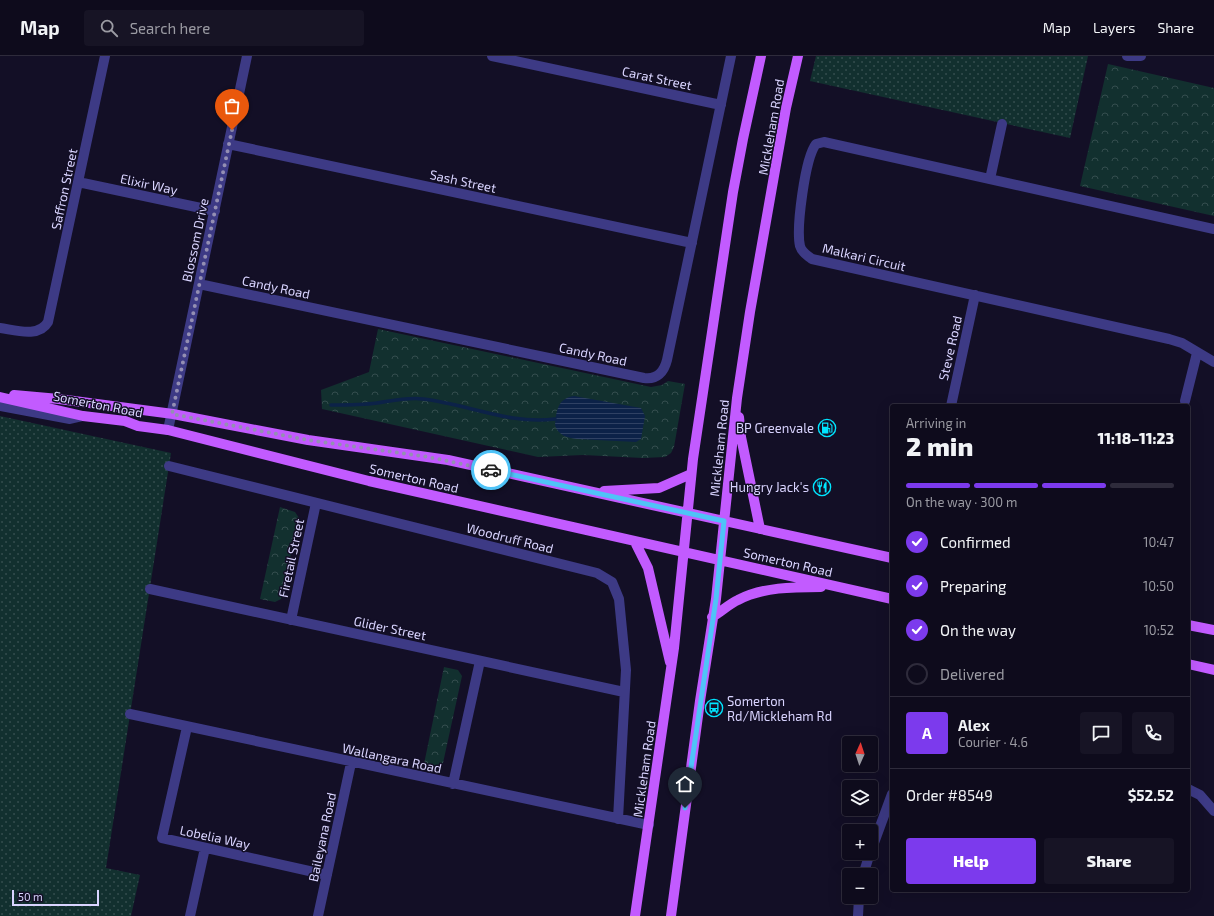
<!DOCTYPE html>
<html lang="en">
<head>
<meta charset="utf-8">
<style>
  :root { --surface:#0e0b1c; --page:#171425; --text:#f1f3f6; --muted:#9b9ba3; --line:#2e2b3b; --accent:#7c3aed }
  body { margin:0; font-family:"Exo 2",sans-serif; background:var(--page); color:var(--text); height:100vh; display:flex; flex-direction:column; font-size:15px; white-space:nowrap }
  * { box-sizing:border-box; margin:0 }
  p { font-size:13px; color:var(--muted) }
  .icon { flex:none; width:22px; height:22px; fill:none; stroke:currentColor; stroke-width:2; stroke-linecap:round; stroke-linejoin:round }
  .map { position:relative; flex:1; overflow:hidden }
  .side { position:absolute; left:890px; top:348px; width:300px; height:488px; display:flex; flex-direction:column; background:var(--surface); border-radius:4px; box-shadow:0 4px 16px #0002,0 0 0 1px var(--line) }
  .side>* { flex:none }
  .needle { width:26px; rotate:3deg }
  .buttons { position:absolute; left:842px; top:680px; display:grid; gap:8px }
  .buttons a { display:grid; place-items:center; width:36px; height:36px; border-radius:4px; background:var(--surface); box-shadow:0 4px 16px #0002,0 0 0 1px var(--line); font-size:20px }
  .scale { position:absolute; left:12px; bottom:10px; width:87px; box-sizing:border-box; padding-left:4px; border:2px solid #d9d4ff; border-top:0; font-size:11px; line-height:14px; white-space:nowrap; color:#d9d4ff; -webkit-text-stroke:3px #130f26; paint-order:stroke }
  .pin { position:absolute; display:grid; place-items:center; width:34px; height:34px; color:#fff; margin:-41px -17px; border-radius:50% 50% 50% 0; rotate:-45deg; box-shadow:0 0 4px #0007 }
  .pin .icon { rotate:45deg }
  .courier { position:absolute; display:grid; place-items:center; width:40px; height:40px; margin:-20px; border:3px solid #4fc3f7; border-radius:50%; background:#fff; color:#222; box-shadow:0 1px 5px #0007 }
  .headline em { font-style:normal; font-weight:800 }
  .headline div { display:flex; flex-direction:column-reverse }
  .headline { display:flex; align-items:center; justify-content:space-between; height:68px; padding:0 16px }
  h1 { font-size:26px; font-weight:800; line-height:30px }
  .bar { display:grid; grid-template-columns:repeat(4,1fr); gap:6px 4px; align-content:center; height:48px; padding:0 16px }
  .bar i { height:5px; border-radius:3px; background:var(--line) }
  .bar .selected { background:var(--accent) }
  .bar p { grid-column:span 4 }
  .line { display:flex; align-items:center; gap:10px; padding:0 16px; border-top:1px solid var(--line) }
  .line div { flex:1 }
  .round { display:grid; place-items:center; flex:none; width:42px; height:42px; border-radius:4px; background:var(--page) }
  ol { padding:0 16px; list-style:none }
  li { display:flex; align-items:center; gap:12px; height:44px }
  li p { margin-inline-start:auto }
  li .icon { padding:4px; border-radius:50%; background:var(--accent); color:#fff; stroke-width:4 }
  li:last-child { color:var(--muted) }
  li i { width:22px; height:22px; border:2px solid var(--line); border-radius:50% }
  .action { display:flex; gap:8px; margin-top:auto; padding:8px 16px }
  .action a { flex:1; height:46px; border-radius:4px; background:var(--accent); color:#fff; font-size:16px; font-weight:800; line-height:46px; text-align:center }
  .action a+a { background:var(--page); color:var(--text) }
  header { display:flex; align-items:center; gap:24px; box-sizing:border-box; height:56px; padding:0 20px; background:var(--surface); border-bottom:1px solid var(--line) }
  header strong { font-size:19px }
  nav { display:flex; gap:22px; margin-inline-start:auto; font-size:14px }
  .search { width:280px; height:36px; background:var(--page); display:flex; align-items:center; gap:10px; box-sizing:border-box; padding:0 14px; border-radius:4px; color:var(--muted); font-size:15px }
  .map>svg:first-child { display:block }
  .grass { fill:url(#grass-dots) }
  .park { fill:url(#park-crowns) }
  .water { fill:url(#water-rules) }
  .lines { fill:none; stroke-linecap:round; stroke-linejoin:round }
  .stream { stroke:#0c2248; stroke-width:3.5 }
  .minor { stroke:#3d3a85; stroke-width:10 }
  .major { stroke:#c25bff; stroke-width:10 }
  .done { stroke:#948fb3; stroke-width:4; stroke-dasharray:0 7.2 }
  .route { stroke:#4fc3f7; stroke-width:5 }
  .labels { text-anchor:middle; dominant-baseline:central; stroke-width:3; stroke-linejoin:round; paint-order:stroke }
  .street-label { font-size:13px; fill:#d9d4ff; stroke:#130f26 }
  .poi-label { font-size:13px; fill:#d9d4ff; stroke:#130f26; text-anchor:end }
</style>
</head>
<body>
<header>
<strong>Map</strong>
<div class="search"><svg class="icon" aria-label="search" viewBox="0 0 24 24"><circle cx="10" cy="10" r="6"/><path d="M15 15l6 6"/></svg>Search here</div>
<nav><a>Map</a><a>Layers</a><a>Share</a></nav>
</header>
<div class="map">
<svg width="1214" height="860" viewBox="0 0 1214 860">
  <defs>
    <pattern id="grass-dots" width="8" height="8" patternUnits="userSpaceOnUse"><rect width="8" height="8" fill="#12302f"/><path d="M2 2h.1M6 6h.1" fill="none" stroke="#344d4e" stroke-width="1.8" stroke-linecap="round"/></pattern>
    <pattern id="park-crowns" width="20" height="18" patternUnits="userSpaceOnUse"><rect width="20" height="18" fill="#12302f"/><path d="M2 6a3 3 0 1 1 6 0M12 15a3 3 0 1 1 6 0" fill="none" stroke="#344d4e"/></pattern>
    <pattern id="water-rules" width="6" height="5" patternUnits="userSpaceOnUse"><rect width="6" height="5" fill="#0c2248"/><path d="M0 2.5h6" fill="none" stroke="#2f4163"/></pattern>
  </defs>
  <rect width="100%" height="100%" fill="#130f26"/>
  <path class="grass" d="M816,0H1088L1070,82L810,25Z
    M0,360L171,397L106,812L140,819L131,860H0Z"/>
  <path class="park" d="M1108,8L1214,32V160L1080,130Z
    M378,273L651,331L662,329L668,325L685,328L674,391L671,397L665,401L643,402L583,399L538,401L322,353L321,334L369,316Z
    M280,451L295,456L299,462L281,543L275,546L260,543Z
    M444,611L458,614L462,620L443,707L437,711L424,708Z"/>
  <path class="water" d="M574,340L641,352L645,360L641,383L636,386L577,383C567,382 558,379 555,369C556,355 558,342 574,340Z"/>
  <g class="lines">
    <path class="stream" d="M331,349C346,349 362,349 377,347C391,345 408,341 423,343C467,348 510,369 555,363"/>
    <path class="minor" d="M492,0L721,49
      M1127,0H1141
      M228,88L692,187
      M990,123L1002,68
      M78,126L215,155
      M1214,173L824,86L816,88C805,102 796,172 800,190C802,197 807,199 812,203L1169,283L1182,287L1214,306
      M199,228L644,322C657,324 664,316 667,304L731,0
      M0,272C15,274 39,282 48,266L105,0
      M1185,345L1197,297
      M0,350L70,363L83,360
      M951,350L975,239
      M168,374L247,0
      M169,410L597,517L612,526L619,543L626,614L618,763
      M150,533L624,636
      M291,564L316,447
      M130,658L649,769
      M187,671L162,782L327,819
      M453,728L480,605
      M1188,733L1200,739L1214,755
      M871,795L892,738
      M863,819L870,797
      M190,860L205,792
      M318,860L351,707
      M858,860L859,841"/>
    <path class="major" d="M14,339L59,343L173,358L308,384L448,404L892,502
      M0,341L83,360L125,365L138,370L168,374L369,425L892,543
      M739,361L741,381L760,473
      M604,435L659,432L691,418
      M635,486L648,512L670,606
      M712,561C721,556 729,548 738,544C763,531 793,531 821,531
      M1188,569L1214,574
      M1188,608L1214,614
      M635,860L674,592L693,403L733,136L743,83L761,0
      M671,860L700,645L716,543L737,342L750,256L786,52L798,0"/>
  </g>
  <g class="lines">
    <path class="done" d="M232,74L172,358L308,384L428,401L491,414"/>
    <path class="route" d="M491,414L724,465L716,543L685,752"/>
  </g>
  <defs>
    <symbol id="fuel-ring" viewBox="-11 -11 22 22"><circle r="9.5" fill="#130f26" stroke="#00e5ff" stroke-width="1.5"/><path d="M-5.5-6h7V0h2V4h1.3V-2.5L3-4.5l.8-.8L6-3V5H2.5V1h-1V6h-7ZM-4.2-4.7v3.2H.2V-4.7Z" fill="#00e5ff"/></symbol>
    <symbol id="restaurant-ring" viewBox="-11 -11 22 22"><circle r="9.5" fill="#130f26" stroke="#00e5ff" stroke-width="1.5"/><path d="M-5-6h1v4h1v-4h1v4h1v-4h1v5L-1.5 .5V6h-2V.5L-5-1ZM5-6V6H3V1.5H1.5Q1.5-4 5-6Z" fill="#00e5ff"/></symbol>
    <symbol id="bus-ring" viewBox="-11 -11 22 22"><circle r="9.5" fill="#130f26" stroke="#00e5ff" stroke-width="1.5"/><path d="M-5-6H5V4H4V6H2V4H-2V6H-4V4H-5ZM-3.5-4V0h7V-4ZM-3.5 1.2v1.5H-2V1.2ZM2 1.2v1.5H3.5V1.2Z" fill="#00e5ff"/></symbol>
  </defs>
  <g fill-rule="evenodd">
    <use href="#fuel-ring" x="817" y="362" width="20" height="20"/>
    <use href="#restaurant-ring" x="812" y="421" width="20" height="20"/>
    <use href="#bus-ring" x="704" y="642" width="20" height="20"/>
  </g>
  <g class="labels">
    <g class="street-label">
      <text transform="translate(657 22) rotate(12)">Carat Street</text>
      <text transform="translate(771 71) rotate(-80)">Mickleham Road</text>
      <text transform="translate(463 125) rotate(12)">Sash Street</text>
      <text transform="translate(149 128) rotate(12)">Elixir Way</text>
      <text transform="translate(64 133) rotate(-78)">Saffron Street</text>
      <text transform="translate(195 184) rotate(-78)">Blossom Drive</text>
      <text transform="translate(864 201) rotate(13)">Malkari Circuit</text>
      <text transform="translate(276 231) rotate(12)">Candy Road</text>
      <text transform="translate(950 292) rotate(-77)">Steve Road</text>
      <text transform="translate(593 298) rotate(12)">Candy Road</text>
      <text transform="translate(98 348) rotate(11)">Somerton Road</text>
      <text transform="translate(719 392) rotate(-84)">Mickleham Road</text>
      <text transform="translate(414 422) rotate(13)">Somerton Road</text>
      <text transform="translate(510 482) rotate(14)">Woodruff Road</text>
      <text transform="translate(291 502) rotate(-78)">Firetail Street</text>
      <text transform="translate(788 506) rotate(13)">Somerton Road</text>
      <text transform="translate(390 572) rotate(12)">Glider Street</text>
      <text transform="translate(392 702) rotate(12)">Wallangara Road</text>
      <text transform="translate(644 713) rotate(-82)">Mickleham Road</text>
      <text transform="translate(215 781) rotate(12)">Lobelia Way</text>
      <text transform="translate(322 781) rotate(-78)">Baileyana Road</text>
    </g>
    <g class="poi-label">
      <text x="814" y="372">BP Greenvale</text>
      <text x="809" y="431">Hungry Jack's</text>
      <text x="727" y="645" text-anchor="start">Somerton<tspan x="727" dy="15">Rd/Mickleham Rd</tspan></text>
    </g>
  </g>
</svg>
<div class="buttons">
<a><svg class="needle" viewBox="-14 -14 28 28"><path d="M0-13l5 13h-10z" fill="#e53935"/><path d="M0 13l5-13h-10z" fill="#9b9ba3"/></svg></a>
<a><svg class="icon" aria-label="layers" viewBox="0 0 24 24"><path d="M12 4l9 5-9 5-9-5zM3 14l9 5 9-5"/></svg></a>
<a>+</a>
<a>−</a>
</div>
<div class="scale">50 m</div>
<div class="pin" style="left:232px;top:74px;background:#ea580c"><svg class="icon" aria-label="bag" viewBox="0 0 24 24"><path d="M5 8h14l-1 12H6zM9 8a3 3 0 0 1 6 0"/></svg></div>
<div class="pin" style="left:685px;top:752px;background:#1f2937"><svg class="icon" aria-label="home" viewBox="0 0 24 24"><path d="M3 11l9-7 9 7M6 9v11h12V9"/></svg></div>
<div class="courier" style="left:491px;top:414px"><svg class="icon" aria-label="car" viewBox="0 0 24 24"><path d="M5 17H2v-5l4-1 3-4h7l3 4 3 1v5h-3M9 17h6M6 11h13"/><circle cx="7" cy="17" r="2"/><circle cx="17" cy="17" r="2"/></svg></div>
<section class="side">
<div class="headline"><div><h1>2 min</h1><p>Arriving in</p></div><em>11:18–11:23</em></div>
<div class="bar"><i class="selected"></i><i class="selected"></i><i class="selected"></i><i></i><p>On the way · 300 m</p></div>
<ol>
<li><svg class="icon" aria-label="check" viewBox="0 0 24 24"><path d="M5 12l5 5 9-10"/></svg>Confirmed<p>10:47</p></li>
<li><svg class="icon" aria-label="check" viewBox="0 0 24 24"><path d="M5 12l5 5 9-10"/></svg>Preparing<p>10:50</p></li>
<li><svg class="icon" aria-label="check" viewBox="0 0 24 24"><path d="M5 12l5 5 9-10"/></svg>On the way<p>10:52</p></li>
<li><i></i>Delivered</li>
</ol>
<div class="line" style="height:72px"><b class="round" style="background:var(--accent);color:#fff">A</b><div><b>Alex</b><p>Courier · 4.6</p></div><a class="round"><svg class="icon" aria-label="chat" viewBox="0 0 24 24"><path d="M4 5h16v11H9l-5 4z"/></svg></a><a class="round"><svg class="icon" aria-label="phone" viewBox="0 0 24 24"><path d="M5 4h4l2 5-3 2q2 4 5 5l2-3 5 2v4C11 20 4 13 5 4z"/></svg></a></div>
<div class="line" style="height:52px"><div>Order #8549</div><b>$52.52</b></div>
<div class="action"><a>Help</a><a>Share</a></div>
</section>
</div>
</body>
</html>
